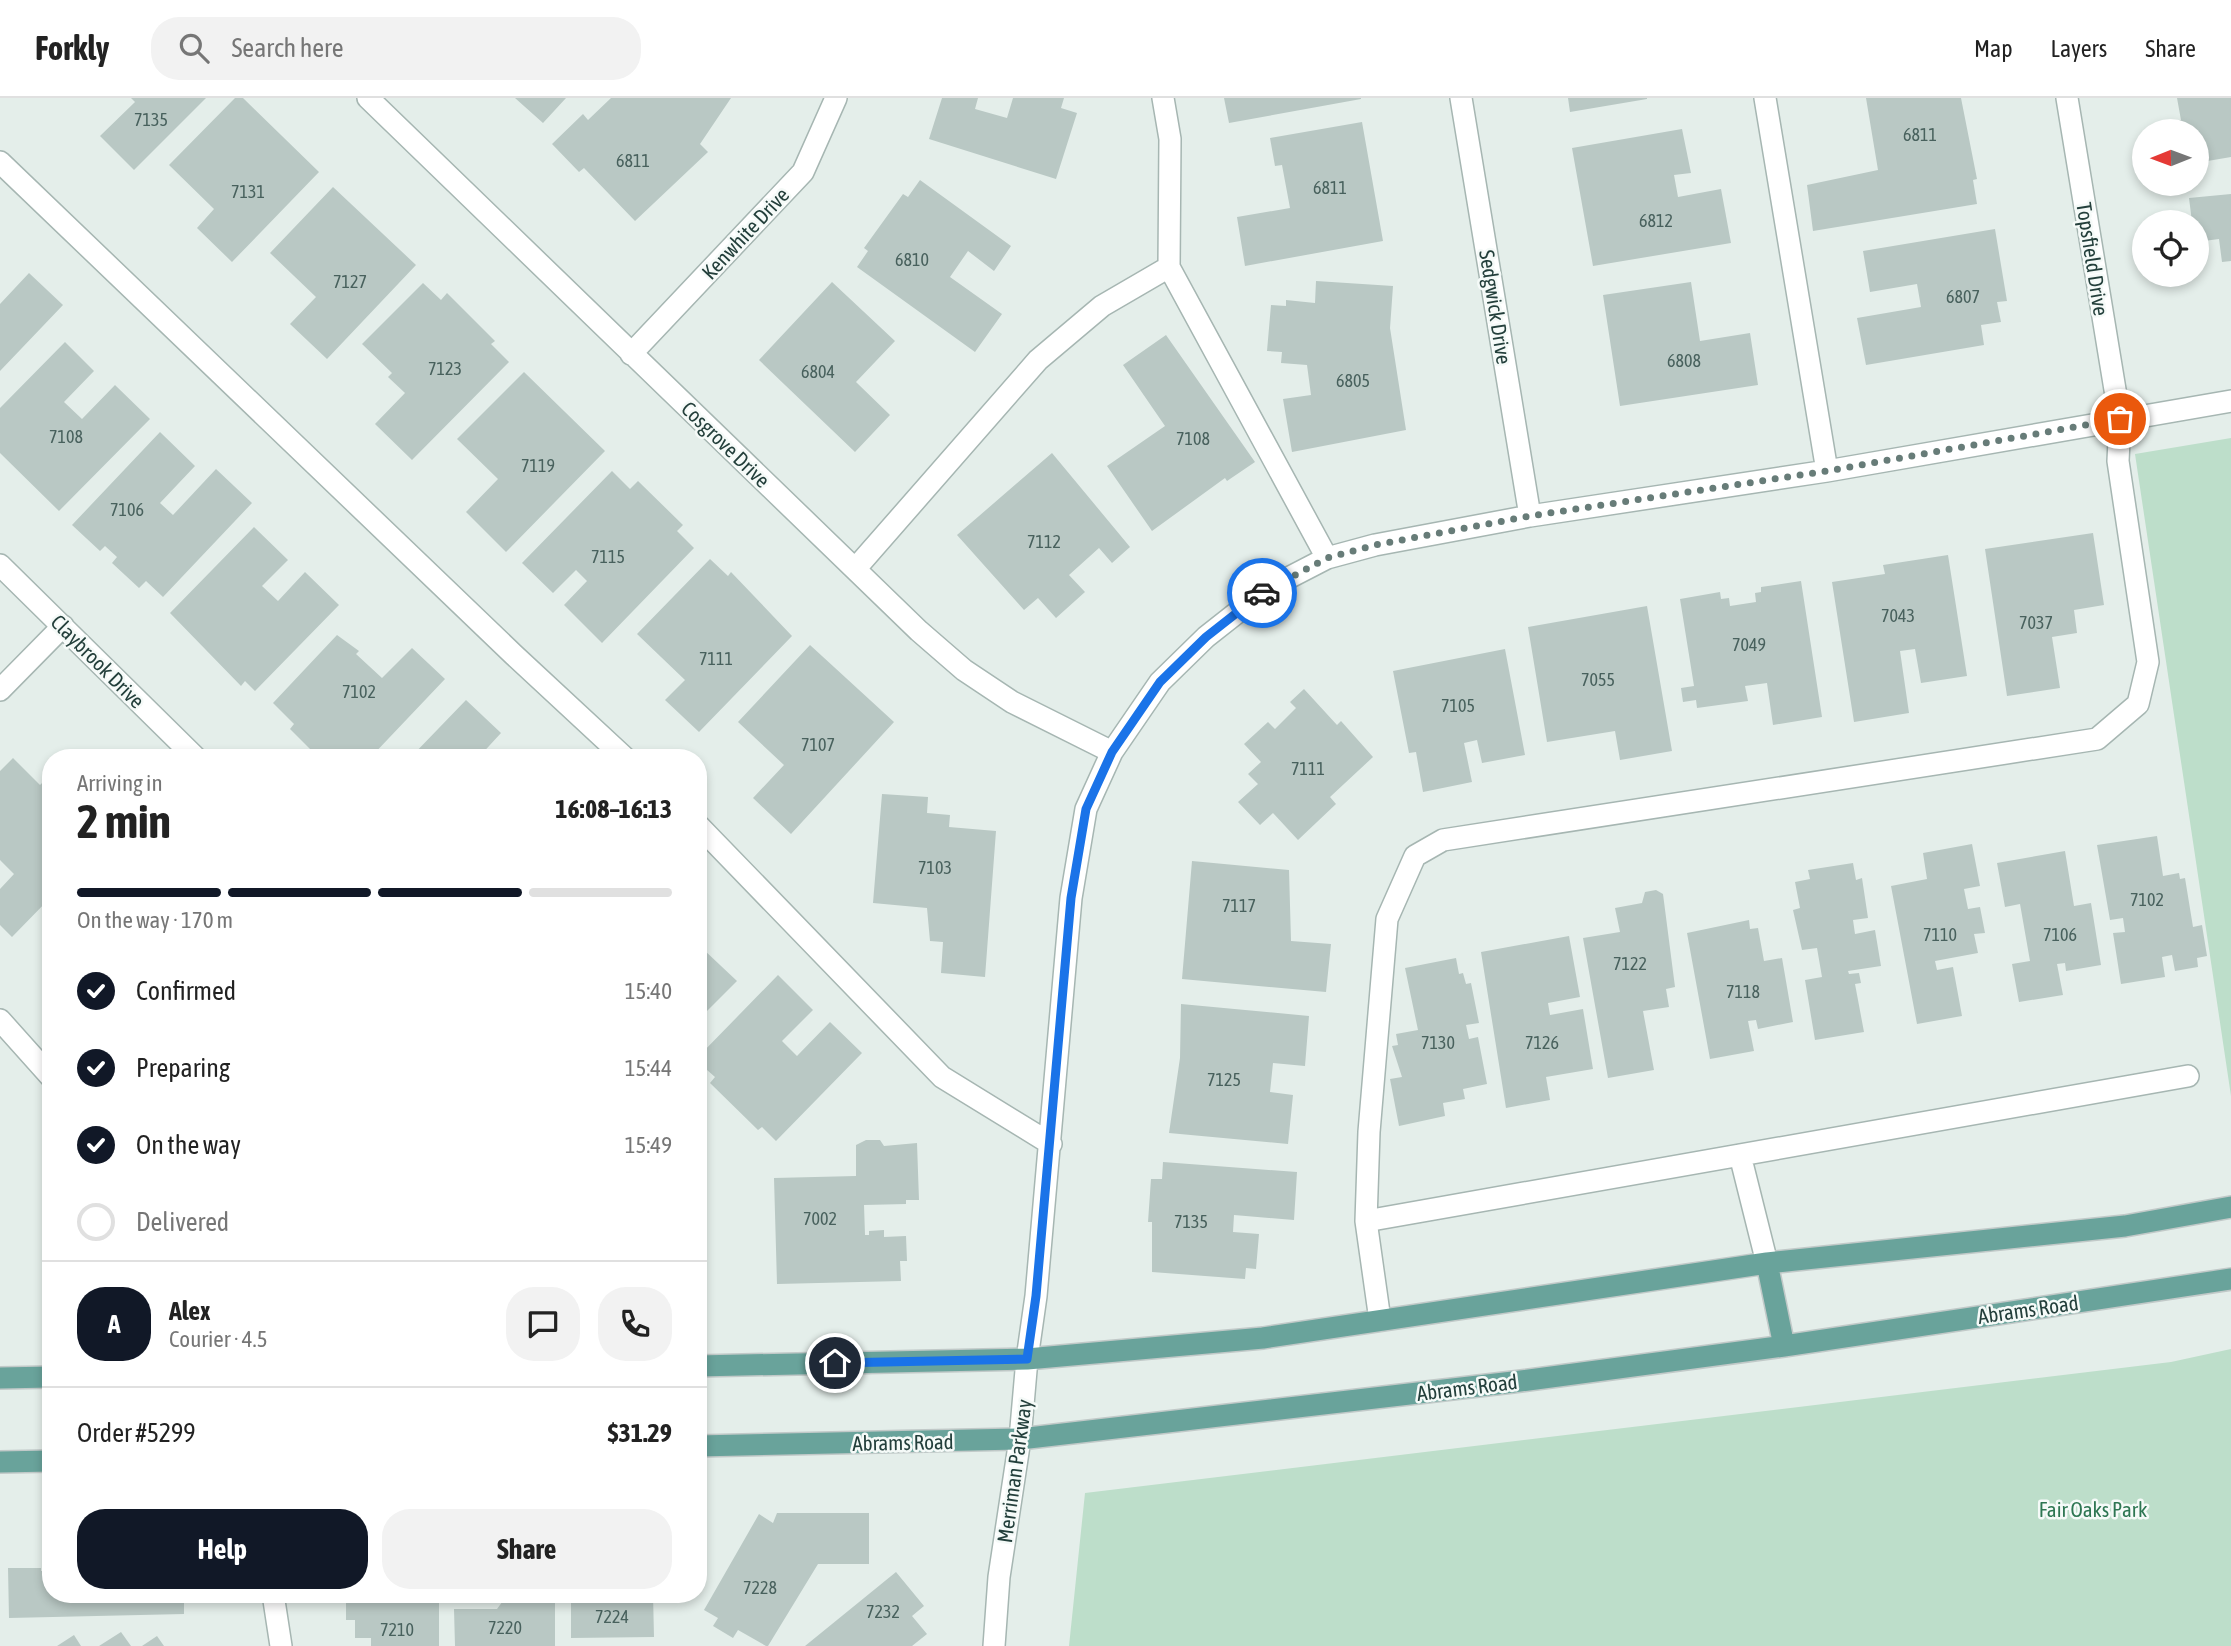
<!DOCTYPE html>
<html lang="en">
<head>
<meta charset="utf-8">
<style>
  :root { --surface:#fff; --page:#f2f2f2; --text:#222; --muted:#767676; --line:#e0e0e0; --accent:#111827 }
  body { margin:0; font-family:"Asap Condensed",sans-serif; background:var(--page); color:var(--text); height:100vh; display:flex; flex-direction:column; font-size:26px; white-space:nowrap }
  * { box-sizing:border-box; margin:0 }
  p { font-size:23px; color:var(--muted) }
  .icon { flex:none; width:38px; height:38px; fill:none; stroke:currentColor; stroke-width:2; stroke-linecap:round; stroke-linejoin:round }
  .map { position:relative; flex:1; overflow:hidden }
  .side { position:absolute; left:42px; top:651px; width:665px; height:854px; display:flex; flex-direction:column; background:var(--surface); border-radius:28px; box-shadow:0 4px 10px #0003 }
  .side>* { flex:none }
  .needle { width:46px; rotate:269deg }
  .buttons { position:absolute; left:2132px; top:21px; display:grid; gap:14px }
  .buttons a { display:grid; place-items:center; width:77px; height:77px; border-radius:50%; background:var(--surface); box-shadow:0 4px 10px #0003; font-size:35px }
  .pin { position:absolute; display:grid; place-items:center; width:60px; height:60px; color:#fff; margin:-30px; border:4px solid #fff; border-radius:50%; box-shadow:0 2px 7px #0007 }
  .courier { position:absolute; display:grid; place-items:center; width:70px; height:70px; margin:-35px; border:5px solid #1a73e8; border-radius:50%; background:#fff; color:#222; box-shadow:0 2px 9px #0007 }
  .summary em { font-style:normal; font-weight:700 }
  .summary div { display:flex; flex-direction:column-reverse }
  .summary { display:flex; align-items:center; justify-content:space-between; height:119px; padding:0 35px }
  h1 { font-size:46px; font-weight:700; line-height:52px }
  .bar { display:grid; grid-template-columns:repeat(4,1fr); gap:10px 7px; align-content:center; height:84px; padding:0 35px }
  .bar i { height:9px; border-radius:5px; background:var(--line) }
  .bar .selected { background:var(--accent) }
  .bar p { grid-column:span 4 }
  .line { display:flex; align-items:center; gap:18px; padding:0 35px; border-top:2px solid var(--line) }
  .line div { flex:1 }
  .round { display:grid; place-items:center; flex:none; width:74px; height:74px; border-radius:28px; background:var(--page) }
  ol { padding:0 35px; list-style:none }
  li { display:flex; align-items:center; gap:21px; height:77px }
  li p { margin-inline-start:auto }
  li .icon { padding:7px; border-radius:50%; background:var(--accent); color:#fff; stroke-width:4 }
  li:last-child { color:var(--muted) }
  li i { width:38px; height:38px; border:4px solid var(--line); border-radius:50% }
  .button { display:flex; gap:14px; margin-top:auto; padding:14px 35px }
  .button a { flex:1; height:80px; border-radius:28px; background:var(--accent); color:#fff; font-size:28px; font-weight:700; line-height:80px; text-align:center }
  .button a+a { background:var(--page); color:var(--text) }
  header { display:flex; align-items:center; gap:42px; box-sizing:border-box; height:98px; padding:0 35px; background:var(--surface); border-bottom:2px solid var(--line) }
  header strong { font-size:33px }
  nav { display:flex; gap:38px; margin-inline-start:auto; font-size:24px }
  .search { width:490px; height:63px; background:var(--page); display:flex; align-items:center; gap:18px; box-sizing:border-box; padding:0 24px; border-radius:28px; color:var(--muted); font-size:26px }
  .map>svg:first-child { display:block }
  .green { fill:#bddeca }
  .building { fill:#b9c8c4 }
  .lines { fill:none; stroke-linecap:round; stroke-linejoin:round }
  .minor-casing { stroke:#a6b6b2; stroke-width:24 }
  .major-casing { stroke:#c1c9c8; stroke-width:24 }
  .minor { stroke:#fff; stroke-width:21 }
  .major { stroke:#69a39b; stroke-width:21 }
  .done { stroke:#677c78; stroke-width:7; stroke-dasharray:0 12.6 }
  .route { stroke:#1a73e8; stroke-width:9 }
  .labels { text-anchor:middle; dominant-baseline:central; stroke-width:5; stroke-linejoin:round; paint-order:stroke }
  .number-label { font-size:18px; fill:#48615d }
  .street-label { font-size:21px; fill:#233f3b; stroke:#f5faf8 }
  .park-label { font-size:21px; fill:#2d7652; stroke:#f5faf8 }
</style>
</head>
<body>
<header>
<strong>Forkly</strong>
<div class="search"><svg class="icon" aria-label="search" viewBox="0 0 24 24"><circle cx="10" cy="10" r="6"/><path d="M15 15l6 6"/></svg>Search here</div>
<nav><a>Map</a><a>Layers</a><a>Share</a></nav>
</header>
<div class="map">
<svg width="2231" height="1548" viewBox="0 0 2231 1548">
  <rect width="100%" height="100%" fill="#e4eeea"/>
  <path class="green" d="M2231,340V998L2135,356Z
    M2231,1251V1548H1069L1085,1395L2171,1264Z"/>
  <path class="building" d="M131,0H206L134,72L100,38L135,4Z
    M235,0H243L319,74L232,164L197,130L214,111L169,67Z
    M515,0H566L543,25Z
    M611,0H731L700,46L708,54L635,123L584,70L579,74L552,46L583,16L588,22Z
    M942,0H978L975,11L1007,20L1013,0H1064L1061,10L1077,15L1056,81L929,41Z
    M1224,0H1361V1L1229,25Z
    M1568,0H1647V1L1570,14Z
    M1866,0H1961L1977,81L1973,82L1977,106L1813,133L1807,87L1878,72Z
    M2177,0H2231V59L2196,65V33H2175L2173,23L2181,22Z
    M1362,24L1383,143L1245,168L1237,119L1290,110L1282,67L1275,68L1270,40Z
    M1682,31L1691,75L1674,77L1678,99L1721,91L1731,145L1593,168L1572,50Z
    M920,82L1011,148L994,173L968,153L950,179L1002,216L975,254L857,169L868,153L864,150L903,96L908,99Z
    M333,89L416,167L327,261L290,226L316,199L270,155Z
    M2231,96V163L2222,164L2219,141L2196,144V124H2192L2189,100Z
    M1995,131L2007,203L1997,204L2001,224L1981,227L1984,247L1866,267L1857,220L1921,209L1917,186L1870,194L1863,153Z
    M29,175L63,207L0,273V206Z
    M1316,183L1393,188L1390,230L1406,332L1292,354L1283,301L1311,297L1307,267L1281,265L1282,254L1267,253L1271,207L1286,208V202L1315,205Z
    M832,184L895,243L856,284L890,317L855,354L759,262Z
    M1691,184L1700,243L1750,235L1758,287L1620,308L1603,197Z
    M423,185L441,202L447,195L495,243L491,246L509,264L412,362L375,326L405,295L388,279L392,275L362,246Z
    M1166,237L1255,364L1227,383L1225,380L1152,433L1107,368L1165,328L1123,267Z
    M65,244L94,273L64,304L82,321L115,287L150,321L59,413L0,355V310Z
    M524,274L605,353L506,454L466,414L498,381L457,341Z
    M160,334L195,368L160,405L173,417L216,371L252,405L163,499L146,483L139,490L112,465L117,459L105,448L100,453L72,427Z
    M1052,355L1130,449L1112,465L1099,450L1069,477L1085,494L1056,520L1038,500L1024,512L957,437Z
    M612,373L630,391L638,383L683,427L677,433L694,450L602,545L564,507L587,483L576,472L553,495L522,465Z
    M254,429L288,462L262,488L278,503L305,474L339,507L255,593L245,583L241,588L170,515Z
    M2093,435L2104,507L2074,512L2077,535L2052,539L2060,590L2007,598L1985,451Z
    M1948,457L1967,578L1921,585L1915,551L1900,553L1909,615L1854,624L1832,484L1885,476L1883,467Z
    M710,461L728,478L731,474L792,538L699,634L665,602L685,582L637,536Z
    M1801,483L1822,619L1773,627L1767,585L1745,588L1748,603L1697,610L1696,602L1683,604L1681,590L1694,588L1680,501L1720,494L1721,501L1729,500L1730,508L1756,504L1755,495L1761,494V489Z
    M1647,508L1672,653L1620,662L1615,633L1547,644L1528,529Z
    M337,537L359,553L356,556L382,580L412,550L445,581L370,660H319L290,631L294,626L273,605Z
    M810,547L894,624L791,736L753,700L784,667L738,624Z
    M1505,551L1525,657L1482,665L1477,642L1464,645L1472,684L1423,694L1416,654L1409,655L1393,573Z
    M1304,591L1337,627L1341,623L1373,659L1330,699L1336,706L1298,742L1273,715L1260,727L1238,704L1258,686L1248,676L1261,664L1244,646L1268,624L1275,631L1296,610L1290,604Z
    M466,602L501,635L478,660H410Z
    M515,652L523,660H508Z
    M13,660L40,687L51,676V799L12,839L0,827V791L14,776L0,762V673Z
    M882,696L928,699L927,715L950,717L949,729L996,733L985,879L941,875L943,844L930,843L927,810L873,805Z
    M2157,738L2163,778L2179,775L2180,781L2185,780L2193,829L2202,827L2207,858L2197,860L2198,869L2175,873L2172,857L2162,859L2165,879L2121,886L2113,835L2125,834L2123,820L2110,822L2097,747Z
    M1972,746L1980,788L1964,791L1968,811L1980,809L1985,835L1974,836L1978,855L1935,863L1937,872L1953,869L1962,918L1917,926L1891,788L1927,781L1923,755Z
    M2065,753L2074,808L2091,805L2101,867L2066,873L2065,865L2057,866L2063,897L2019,904L2012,866L2030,863L2020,806L2005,809L1997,765Z
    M1192,763L1289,772L1291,843L1331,846L1326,894L1182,881Z
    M1853,765L1856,782L1862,780L1868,820L1853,822L1855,836L1875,832L1881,868L1848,873L1849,876L1859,875L1861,885L1855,886L1864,934L1815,942L1805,882L1822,879L1817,850L1802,852L1793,812L1800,810L1795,784L1810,781L1808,772Z
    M1656,792L1663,796L1675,889L1666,891L1669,909L1643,913L1654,972L1608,980L1583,840L1620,834L1615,810L1642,805L1645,794Z
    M1749,822L1750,831L1758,830L1764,863L1782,860L1793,924L1758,931L1756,922L1748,923L1754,953L1710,961L1687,835Z
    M1569,838L1580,899L1548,905L1550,917L1583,911L1593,971L1546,979L1550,1002L1506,1010L1481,854Z
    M703,851L737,883L698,922V856Z
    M1456,860L1459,876L1463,875L1466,886L1471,885L1479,925L1466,927L1469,941L1478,939L1487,986L1463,991L1465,1001L1443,1005L1445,1018L1399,1028L1390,981L1402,979L1392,948L1398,947L1396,936L1418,932L1405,870Z
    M778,877L813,912L782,943L797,958L830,924L862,955L776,1043L762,1029L758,1032L710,985L715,979L698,964V959Z
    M1181,906L1309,918L1305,968L1273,965L1270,994L1293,997L1288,1046L1169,1035L1180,960Z
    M866,1042H880L884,1048L917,1045L919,1102H906V1106L864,1107L865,1137H869V1133L884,1132V1139L906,1138L907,1163H900L901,1183L777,1186L774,1080L856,1078V1047Z
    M1163,1064L1297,1074L1294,1122L1234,1117L1233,1134L1259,1136L1256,1171L1246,1170L1245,1181L1152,1174V1124H1148L1151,1081H1162Z
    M777,1415H869V1466H818L768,1548H766L738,1532L733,1540L713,1528L718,1520L704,1512L759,1416L773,1425Z
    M698,1419H707V1447H698Z
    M8,1470H41V1473H51V1496H184V1516L9,1520Z
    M896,1474L924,1508L912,1518L927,1536L912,1548H805Z
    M346,1496H439V1548H371V1540H355V1522H346Z
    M508,1496H555V1548H455L454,1511H497Z
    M571,1496H653L654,1539L571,1540Z
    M121,1534L131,1548H99Z
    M74,1537L81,1548H57Z
    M157,1538L164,1548H142Z"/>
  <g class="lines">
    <defs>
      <path id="minor" d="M368,0L919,533L964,572L1012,604L1112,654
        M1461,0L1530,418
        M1765,0L1827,373
        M0,64L514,557L625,660
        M1169,169L1327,460
        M631,256L803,74L836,0
        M0,467L196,660
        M856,470L1038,262L1102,208L1169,169L1170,41L1163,0
        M0,592L63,528
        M698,727L942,979L1051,1046
        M0,922L51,979
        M1740,1057L1767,1165
        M1366,1123L2188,978
        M1380,1222L1366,1123L1369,1034L1387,821L1415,758L1443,742L2097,641L2138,606L2148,564L2118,363L2120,322L2067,0
        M273,1496L281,1548
        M994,1548L999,1479L1020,1341L1027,1261L1036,1198L1071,800L1086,711L1112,654L1160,584L1206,539L1267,491L1327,460L1375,447L1530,418L1827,373L2231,303"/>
      <path id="major" d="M1767,1165L1784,1248
        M698,1268L1027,1261L1263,1240L1767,1165L2125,1128L2231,1109
        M0,1280L51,1279
        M698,1348L1020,1341L1513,1284L1784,1248L2231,1181
        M0,1364L51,1363"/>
    </defs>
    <use href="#minor" class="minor-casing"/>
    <use href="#major" class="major-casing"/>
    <use href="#minor" class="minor"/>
    <use href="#major" class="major"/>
  </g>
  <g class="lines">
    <path class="done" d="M1262,495L1327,460L1375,447L1530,418L1827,373L2120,321"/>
    <path class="route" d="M835,1265L1027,1261L1036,1198L1071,800L1086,711L1112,654L1160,584L1206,539L1262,495"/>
  </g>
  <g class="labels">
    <g class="number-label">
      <text x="151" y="21">7135</text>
      <text x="1920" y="36">6811</text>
      <text x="633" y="62">6811</text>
      <text x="1330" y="89">6811</text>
      <text x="248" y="93">7131</text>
      <text x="1656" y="122">6812</text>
      <text x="912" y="161">6810</text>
      <text x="350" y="183">7127</text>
      <text x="1963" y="198">6807</text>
      <text x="1684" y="262">6808</text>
      <text x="445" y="270">7123</text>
      <text x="818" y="273">6804</text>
      <text x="1353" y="282">6805</text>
      <text x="66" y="338">7108</text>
      <text x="1193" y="340">7108</text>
      <text x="538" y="367">7119</text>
      <text x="127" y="411">7106</text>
      <text x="1044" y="443">7112</text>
      <text x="608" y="458">7115</text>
      <text x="1898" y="517">7043</text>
      <text x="2036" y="524">7037</text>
      <text x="1749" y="546">7049</text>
      <text x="716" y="560">7111</text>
      <text x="1598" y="581">7055</text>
      <text x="359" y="593">7102</text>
      <text x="1458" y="607">7105</text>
      <text x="818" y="646">7107</text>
      <text x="1308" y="670">7111</text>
      <text x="935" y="769">7103</text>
      <text x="2147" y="801">7102</text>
      <text x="1239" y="807">7117</text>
      <text x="1940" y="836">7110</text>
      <text x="2060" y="836">7106</text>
      <text x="1630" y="865">7122</text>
      <text x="1743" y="893">7118</text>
      <text x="1438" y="944">7130</text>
      <text x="1542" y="944">7126</text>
      <text x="1224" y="981">7125</text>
      <text x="820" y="1120">7002</text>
      <text x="1191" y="1123">7135</text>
      <text x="760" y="1489">7228</text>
      <text x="883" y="1513">7232</text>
      <text x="612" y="1518">7224</text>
      <text x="505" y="1529">7220</text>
      <text x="397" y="1531">7210</text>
    </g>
    <g class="street-label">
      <text transform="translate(745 135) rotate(-47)">Kenwhite Drive</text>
      <text transform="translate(2093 161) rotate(81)">Topsfield Drive</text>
      <text transform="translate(1496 209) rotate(81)">Sedgwick Drive</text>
      <text transform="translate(726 346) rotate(44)">Cosgrove Drive</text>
      <text transform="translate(98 563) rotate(45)">Claybrook Drive</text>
      <text transform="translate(2028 1211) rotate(-8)">Abrams Road</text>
      <text transform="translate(1467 1289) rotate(-7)">Abrams Road</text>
      <text transform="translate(903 1344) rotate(-1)">Abrams Road</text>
      <text transform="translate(1014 1373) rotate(-82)">Merriman Parkway</text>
    </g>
    <g class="park-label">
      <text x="2093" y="1411">Fair Oaks Park</text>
    </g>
  </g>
</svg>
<div class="buttons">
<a><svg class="needle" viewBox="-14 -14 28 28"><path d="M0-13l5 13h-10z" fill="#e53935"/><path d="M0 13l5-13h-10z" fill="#767676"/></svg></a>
<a><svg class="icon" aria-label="locate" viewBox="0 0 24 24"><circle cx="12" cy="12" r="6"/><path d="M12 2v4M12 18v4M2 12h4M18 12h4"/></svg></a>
</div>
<div class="pin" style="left:2120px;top:321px;background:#ea580c"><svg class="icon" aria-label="bag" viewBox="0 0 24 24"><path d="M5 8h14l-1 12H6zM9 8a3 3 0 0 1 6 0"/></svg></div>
<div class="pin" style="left:835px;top:1265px;background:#1f2937"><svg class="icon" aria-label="home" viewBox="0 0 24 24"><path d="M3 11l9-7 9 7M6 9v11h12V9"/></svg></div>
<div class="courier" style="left:1262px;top:495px"><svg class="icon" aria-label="car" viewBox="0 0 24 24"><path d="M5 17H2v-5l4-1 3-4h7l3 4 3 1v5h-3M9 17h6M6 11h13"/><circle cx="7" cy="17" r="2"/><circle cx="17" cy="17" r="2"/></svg></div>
<section class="side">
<div class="summary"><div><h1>2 min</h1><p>Arriving in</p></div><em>16:08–16:13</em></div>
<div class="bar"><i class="selected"></i><i class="selected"></i><i class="selected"></i><i></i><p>On the way · 170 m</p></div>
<ol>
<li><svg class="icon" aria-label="check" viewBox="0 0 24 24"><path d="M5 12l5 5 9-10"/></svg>Confirmed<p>15:40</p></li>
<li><svg class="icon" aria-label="check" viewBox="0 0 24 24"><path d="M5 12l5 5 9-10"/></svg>Preparing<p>15:44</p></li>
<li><svg class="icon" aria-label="check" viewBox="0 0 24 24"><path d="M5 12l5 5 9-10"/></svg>On the way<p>15:49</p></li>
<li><i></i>Delivered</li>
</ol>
<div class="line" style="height:126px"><b class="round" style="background:var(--accent);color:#fff">A</b><div><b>Alex</b><p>Courier · 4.5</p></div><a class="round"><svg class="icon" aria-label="chat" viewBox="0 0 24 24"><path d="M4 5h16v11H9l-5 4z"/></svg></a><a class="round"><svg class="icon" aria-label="phone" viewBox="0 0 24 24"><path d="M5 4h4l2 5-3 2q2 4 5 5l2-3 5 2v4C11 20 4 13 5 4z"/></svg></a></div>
<div class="line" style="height:91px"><div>Order #5299</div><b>$31.29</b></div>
<div class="button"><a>Help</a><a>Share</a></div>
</section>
</div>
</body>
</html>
